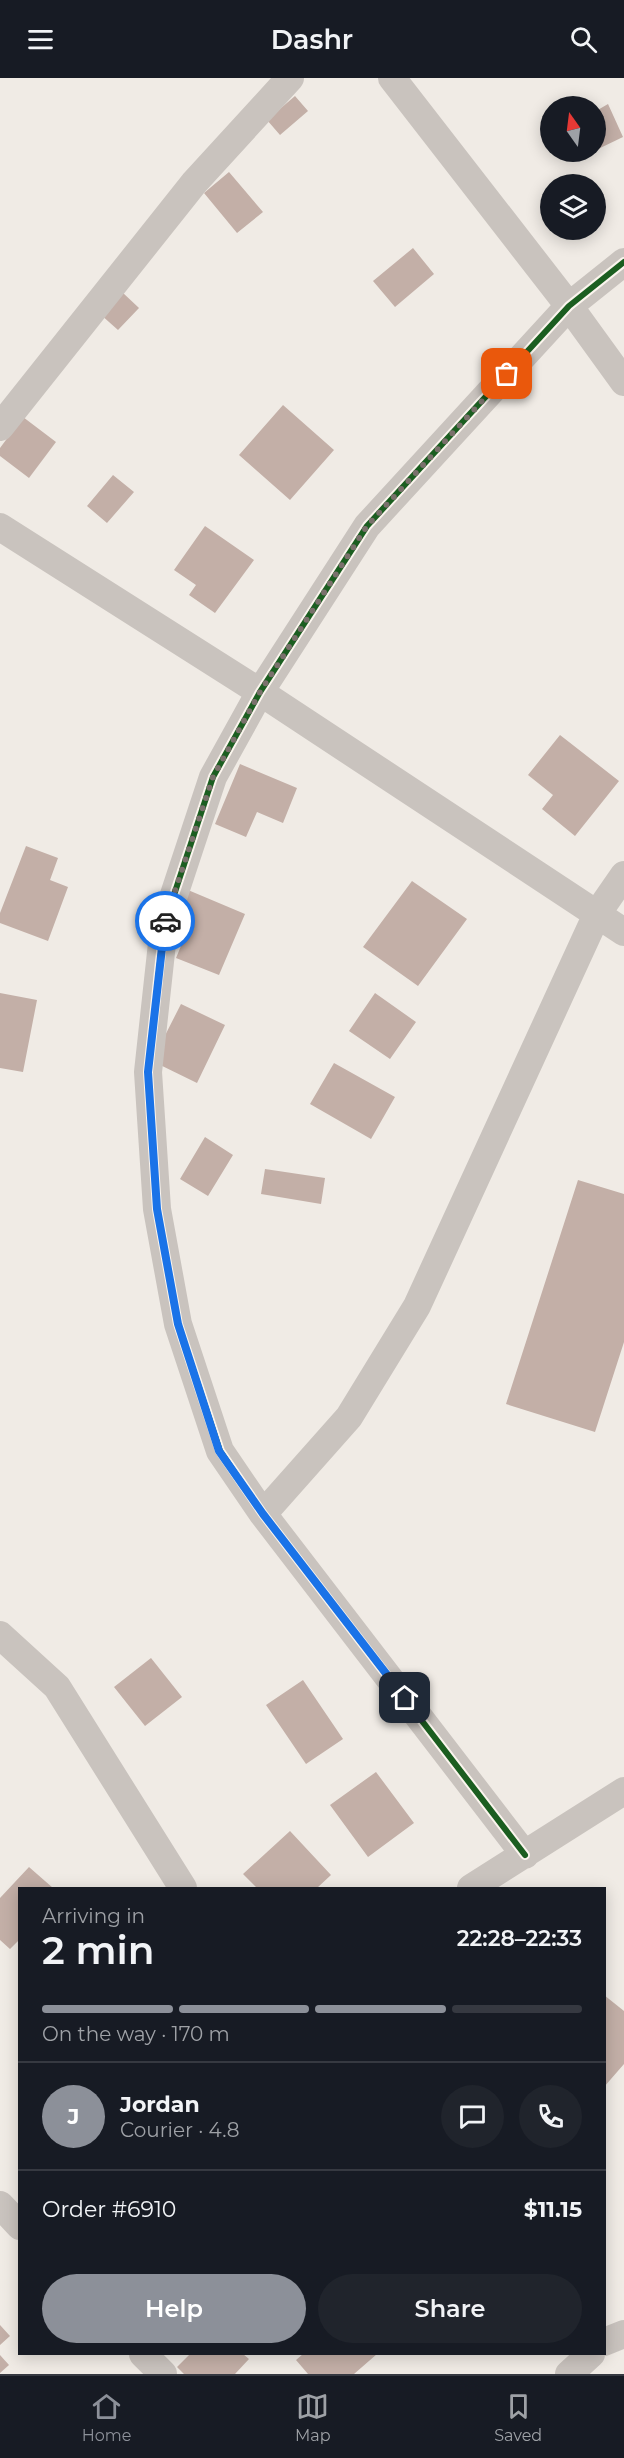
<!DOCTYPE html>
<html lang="en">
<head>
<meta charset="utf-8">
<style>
  :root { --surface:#171b24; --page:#20242c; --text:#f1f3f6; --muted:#9ea1a6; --line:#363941; --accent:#8c9099 }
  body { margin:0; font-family:Montserrat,sans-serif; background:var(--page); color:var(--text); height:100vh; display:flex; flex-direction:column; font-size:22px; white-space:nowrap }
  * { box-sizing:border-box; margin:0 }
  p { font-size:20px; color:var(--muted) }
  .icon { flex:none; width:33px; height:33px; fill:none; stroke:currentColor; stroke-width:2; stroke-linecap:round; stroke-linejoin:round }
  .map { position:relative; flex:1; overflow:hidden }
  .panel { position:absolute; left:18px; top:1809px; width:588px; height:468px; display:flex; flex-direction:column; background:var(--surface); border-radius:0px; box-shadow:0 3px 15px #0003 }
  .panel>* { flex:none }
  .needle { width:39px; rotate:346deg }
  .controls { position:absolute; left:540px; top:18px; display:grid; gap:12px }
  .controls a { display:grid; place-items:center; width:66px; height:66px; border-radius:50%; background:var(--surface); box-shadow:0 3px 15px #0003; font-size:30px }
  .pin { position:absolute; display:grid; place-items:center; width:51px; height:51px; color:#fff; margin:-26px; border-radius:12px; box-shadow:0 3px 9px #0006 }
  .courier { position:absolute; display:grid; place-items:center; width:60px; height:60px; margin:-30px; border:4px solid #1a73e8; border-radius:50%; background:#fff; color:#222; box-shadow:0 2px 8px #0007 }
  .overview em { font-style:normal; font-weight:600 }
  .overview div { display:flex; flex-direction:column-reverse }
  .overview { display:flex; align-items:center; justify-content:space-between; height:102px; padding:0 24px }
  h1 { font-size:39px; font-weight:600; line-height:45px }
  .bar { display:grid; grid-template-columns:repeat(4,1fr); gap:9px 6px; align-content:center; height:72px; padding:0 24px }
  .bar i { height:8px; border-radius:4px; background:var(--line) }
  .bar .on { background:var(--accent) }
  .bar p { grid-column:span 4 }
  .line { display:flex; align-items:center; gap:15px; padding:0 24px; border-top:2px solid var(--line) }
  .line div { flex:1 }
  .round { display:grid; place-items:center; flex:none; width:63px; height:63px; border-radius:32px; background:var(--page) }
  .button { display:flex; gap:12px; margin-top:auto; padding:12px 24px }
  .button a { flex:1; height:69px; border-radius:36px; background:var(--accent); color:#fff; font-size:24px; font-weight:600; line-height:69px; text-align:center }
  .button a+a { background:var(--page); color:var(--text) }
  header { display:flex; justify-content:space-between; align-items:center; height:78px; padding:0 24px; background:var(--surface); font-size:27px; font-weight:600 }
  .menu { display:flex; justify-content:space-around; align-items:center; height:84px; border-top:2px solid var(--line); background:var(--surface); font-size:16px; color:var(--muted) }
  .menu a { display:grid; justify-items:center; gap:3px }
  .menu .on { color:var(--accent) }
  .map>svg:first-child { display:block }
  .building { fill:#c3afa7 }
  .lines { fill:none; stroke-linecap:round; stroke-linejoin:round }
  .street { stroke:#c9c3be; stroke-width:28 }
  .cycleway-casing { stroke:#fbf5ee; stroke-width:10 }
  .cycleway { stroke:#1b5e20; stroke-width:6 }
  .done { stroke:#7a716c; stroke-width:6; stroke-dasharray:0 10.8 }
  .route { stroke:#1a73e8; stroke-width:8 }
</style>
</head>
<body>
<header><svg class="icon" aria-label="menu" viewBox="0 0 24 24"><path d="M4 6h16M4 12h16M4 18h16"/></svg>Dashr<svg class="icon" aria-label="search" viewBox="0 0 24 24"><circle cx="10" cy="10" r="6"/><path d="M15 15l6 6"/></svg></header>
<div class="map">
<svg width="624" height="2296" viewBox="0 0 624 2296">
  <rect width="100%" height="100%" fill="#f0ebe5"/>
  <path class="building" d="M295,18L308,33L280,57L267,42Z
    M608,26L623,59L596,72V33Z
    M229,94L263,134L237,155L204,115Z
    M413,170L434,196L395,229L373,203Z
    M122,214L139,230L118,252L100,236Z
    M283,327L334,372L290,422L239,377Z
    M23,339L56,364L29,400L0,378V370Z
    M113,397L134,414L107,445L87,428Z
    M205,448L254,482L215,535L189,517L196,507L174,492Z
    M560,657L619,703L575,758L542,731L553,717L528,697Z
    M240,686L297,710L283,745L257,734L246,759L215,746Z
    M26,768L58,780L50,802L68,809L48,863L0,845V835Z
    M412,803L467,841L418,908L363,869Z
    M188,812L245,836L219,897L176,880L193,839L180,834Z
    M0,915L37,922L23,994L0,990Z
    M375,915L416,944L390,981L349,953Z
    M181,926L225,947L197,1005L152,983Z
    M334,985L395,1019L371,1061L310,1026Z
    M205,1059L233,1077L208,1118L180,1101Z
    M265,1091L325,1100L321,1126L261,1116Z
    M578,1102L624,1116V1264L595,1354L506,1326Z
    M151,1580L182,1619L145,1648L114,1609Z
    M303,1602L343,1661L306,1686L266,1627Z
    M376,1694L414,1745L368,1779L330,1727Z
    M290,1753L331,1797L317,1810H257L243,1796Z
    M29,1789L53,1810H20V1861L10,1871L0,1862V1820Z
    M604,1917L624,1933V1986L604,2009Z
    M0,2247L10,2258L0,2267Z
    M190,2276H243L249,2281L235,2296H184L177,2289Z
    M303,2276H377L354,2296H308L296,2282Z
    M0,2277L9,2287L0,2295Z"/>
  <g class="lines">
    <path class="street" d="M392,0L569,228L624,304
      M0,349L194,105L290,0
      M0,449L260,614L624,854
      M263,1436L349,1339L417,1228L597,836L624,797
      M0,1557L57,1609L183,1810
      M525,1777L263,1436L220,1373L178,1246L157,1131L148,994L164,847L213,699L260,614L367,448L569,228L624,184
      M471,1810L624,1713
      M0,2127L20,2148
      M604,2264L624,2256
      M143,2276L163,2296
      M569,2296L591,2276"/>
    <defs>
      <path id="cycleway" d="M525,1777L263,1436L220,1373L178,1246L157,1131L148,994L164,847L213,699L260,614L367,448L569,228L624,184"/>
    </defs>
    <use href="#cycleway" class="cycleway-casing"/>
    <use href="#cycleway" class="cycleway"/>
  </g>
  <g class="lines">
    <path class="done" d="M165,843L213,699L260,614L367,448L507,296"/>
    <path class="route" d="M165,843L148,994L157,1131L178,1246L219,1373L263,1436L405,1620"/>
  </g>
</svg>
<div class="controls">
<a><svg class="needle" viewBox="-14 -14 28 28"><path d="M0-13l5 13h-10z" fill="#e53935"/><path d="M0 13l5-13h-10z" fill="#9ea1a6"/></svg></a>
<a><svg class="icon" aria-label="layers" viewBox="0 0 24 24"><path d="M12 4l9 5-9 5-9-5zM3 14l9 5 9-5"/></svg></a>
</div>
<div class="pin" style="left:507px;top:296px;background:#ea580c"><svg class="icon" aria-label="bag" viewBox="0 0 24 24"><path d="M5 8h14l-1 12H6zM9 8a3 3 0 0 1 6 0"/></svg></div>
<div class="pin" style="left:405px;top:1620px;background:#1f2937"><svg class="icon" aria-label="home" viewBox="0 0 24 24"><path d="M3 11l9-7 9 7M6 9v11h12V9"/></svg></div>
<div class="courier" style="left:165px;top:843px"><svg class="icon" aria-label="car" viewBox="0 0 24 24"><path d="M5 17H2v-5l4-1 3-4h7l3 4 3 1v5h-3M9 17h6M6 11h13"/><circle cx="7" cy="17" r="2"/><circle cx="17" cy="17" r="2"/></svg></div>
<section class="panel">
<div class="overview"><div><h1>2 min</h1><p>Arriving in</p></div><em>22:28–22:33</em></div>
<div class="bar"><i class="on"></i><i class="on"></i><i class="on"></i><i></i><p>On the way · 170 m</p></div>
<div class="line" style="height:108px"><b class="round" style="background:var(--accent);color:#fff">J</b><div><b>Jordan</b><p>Courier · 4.8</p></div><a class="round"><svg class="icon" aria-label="chat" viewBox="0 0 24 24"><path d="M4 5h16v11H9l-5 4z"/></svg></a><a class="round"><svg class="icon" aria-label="phone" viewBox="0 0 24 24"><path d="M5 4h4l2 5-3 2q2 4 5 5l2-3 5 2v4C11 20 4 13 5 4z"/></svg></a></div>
<div class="line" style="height:78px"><div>Order #6910</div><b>$11.15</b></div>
<div class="button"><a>Help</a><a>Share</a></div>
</section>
</div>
<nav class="menu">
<a class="on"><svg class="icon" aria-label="home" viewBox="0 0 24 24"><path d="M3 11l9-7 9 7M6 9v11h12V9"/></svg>Home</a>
<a><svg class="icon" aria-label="map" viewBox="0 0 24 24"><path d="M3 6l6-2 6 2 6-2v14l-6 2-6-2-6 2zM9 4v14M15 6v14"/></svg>Map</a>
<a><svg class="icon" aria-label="saved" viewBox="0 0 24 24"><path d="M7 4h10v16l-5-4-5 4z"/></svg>Saved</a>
</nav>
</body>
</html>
